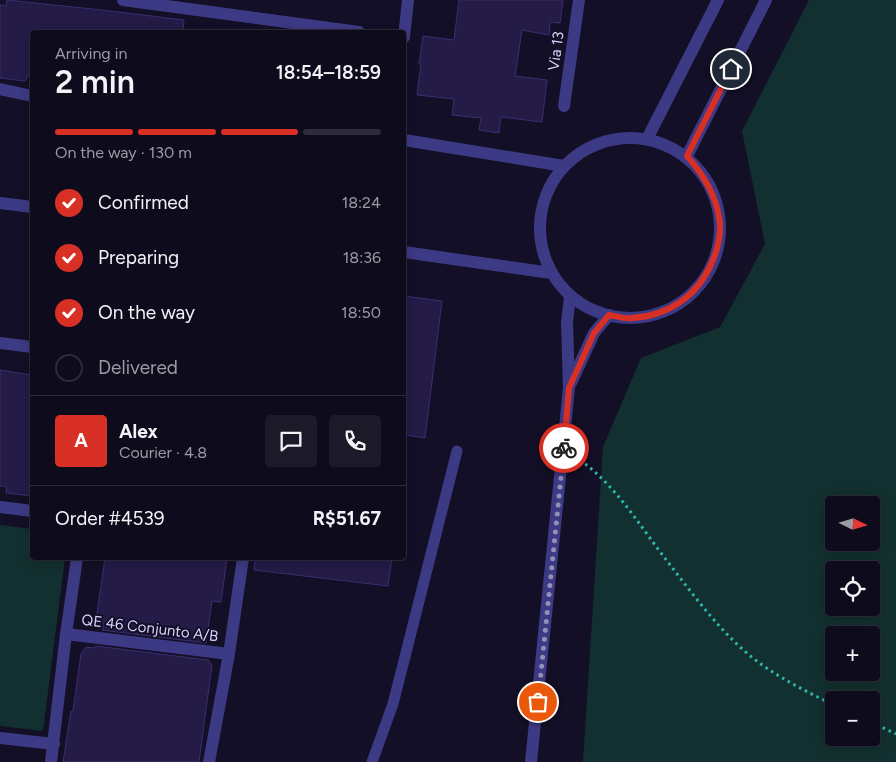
<!DOCTYPE html>
<html lang="en">
<head>
<meta charset="utf-8">
<style>
  :root { --surface:#0e0b1c; --page:#1c1929; --text:#f1f3f6; --muted:#9b9ba3; --line:#2e2b3b; --accent:#d93025 }
  body { margin:0; font-family:Figtree,sans-serif; background:var(--page); color:var(--text); height:100vh; display:flex; flex-direction:column; font-size:19px; white-space:nowrap }
  * { box-sizing:border-box; margin:0 }
  p { font-size:16px; color:var(--muted) }
  .icon { flex:none; width:28px; height:28px; fill:none; stroke:currentColor; stroke-width:2; stroke-linecap:round; stroke-linejoin:round }
  .map { position:relative; flex:1; overflow:hidden }
  .sheet { position:absolute; left:30px; top:30px; width:376px; height:530px; display:flex; flex-direction:column; background:var(--surface); border-radius:5px; box-shadow:0 2px 12px #0003,0 0 0 1px var(--line) }
  .sheet>* { flex:none }
  .needle { width:32px; rotate:95deg }
  .buttons { position:absolute; left:825px; top:496px; display:grid; gap:10px }
  .buttons a { display:grid; place-items:center; width:55px; height:55px; border-radius:5px; background:var(--surface); box-shadow:0 2px 12px #0003,0 0 0 1px var(--line); font-size:25px }
  .pin { position:absolute; display:grid; place-items:center; width:42px; height:42px; color:#fff; margin:-21px; border:2px solid #fff; border-radius:50%; box-shadow:0 1px 5px #0007 }
  .courier { position:absolute; display:grid; place-items:center; width:50px; height:50px; margin:-25px; border:4px solid #d93025; border-radius:50%; background:#fff; color:#222; box-shadow:0 1px 6px #0007 }
  .summary em { font-style:normal; font-weight:600 }
  .summary div { display:flex; flex-direction:column-reverse }
  .summary { display:flex; align-items:center; justify-content:space-between; height:85px; padding:0 25px }
  h1 { font-size:32px; font-weight:600; line-height:38px }
  .bar { display:grid; grid-template-columns:repeat(4,1fr); gap:8px 5px; align-content:center; height:60px; padding:0 25px }
  .bar i { height:6px; border-radius:4px; background:var(--line) }
  .bar .current { background:var(--accent) }
  .bar p { grid-column:span 4 }
  .line { display:flex; align-items:center; gap:12px; padding:0 25px; border-top:1px solid var(--line) }
  .line div { flex:1 }
  .round { display:grid; place-items:center; flex:none; width:52px; height:52px; border-radius:5px; background:var(--page) }
  ol { padding:0 25px; list-style:none }
  li { display:flex; align-items:center; gap:15px; height:55px }
  li p { margin-inline-start:auto }
  li .icon { padding:5px; border-radius:50%; background:var(--accent); color:#fff; stroke-width:4 }
  li:last-child { color:var(--muted) }
  li i { width:28px; height:28px; border:2px solid var(--line); border-radius:50% }
  .map>svg:first-child { display:block }
  .green { fill:#12302f; fill-rule:evenodd }
  .building { fill:#241b47; stroke:#3b2d73 }
  .lines { fill:none; stroke-linecap:round; stroke-linejoin:round }
  .path { stroke:#2fb8b0; stroke-width:3; stroke-dasharray:2.5 4; stroke-linecap:butt }
  .service { stroke:#3d3a85; stroke-width:11 }
  .minor { stroke:#3d3a85; stroke-width:12 }
  .tertiary { stroke:#3d3a85; stroke-width:12 }
  .done { stroke:#948fb3; stroke-width:5; stroke-dasharray:0 9 }
  .route { stroke:#d93025; stroke-width:6 }
  .labels { text-anchor:middle; dominant-baseline:central; stroke-width:4; stroke-linejoin:round; paint-order:stroke }
  .street-label { font-size:15px; fill:#d9d4ff; stroke:#130f26 }
</style>
</head>
<body>
<div class="map">
<svg width="896" height="762" viewBox="0 0 896 762">
  <rect width="100%" height="100%" fill="#130f26"/>
  <path class="green" d="M809,0H896V762H583L603,447L641,358L720,327L765,244L742,131ZM834,505H871V542H834ZM834,570H871V608H834ZM834,635H871V672H834ZM834,700H871V738H834Z
    M0,525L32,529V558H65L43,731L0,726Z"/>
  <path class="building" d="M7,0L102,10L184,20L183,32H32V69L25,81L0,78V5L6,6Z
    M459,0H563L560,23L550,22L549,35L522,30L515,76L547,80L542,122L501,117L499,133L479,130L481,118L452,115L454,99L417,95L421,64H419L423,36L454,40Z
    M404,296L442,301L425,438L404,435Z
    M0,370L32,375V496L6,493L7,487L0,486Z
    M105,558H227L221,602L212,601L206,643L102,630L104,625L97,613Z
    M255,558H392L388,586L254,570Z
    M96,646L208,660L212,665L199,762H63L71,711H73L81,654L86,647L95,648Z"/>
  <g class="lines">
    <path class="path" d="M580,460C616,486 638,523 664,557C688,588 712,621 740,647C767,672 801,689 834,705
      M871,722L896,734"/>
    <path class="service" d="M372,762L393,704L457,451"/>
    <path class="minor" d="M123,0L359,32
      M404,37L408,0
      M564,106L579,0
      M0,343L32,347
      M571,383L594,333L609,315
      M0,507L32,511
      M66,634L229,654
      M0,738L54,744
      M51,762L66,634L77,558
      M209,762L229,654L243,558
      M531,762L569,388L567,322L570,297"/>
    <path class="tertiary" d="M0,89L32,96
      M540 228a90 90 0 1 1 180 0a90 90 0 1 1-180 0Z
      M647,139L718,0
      M404,140L564,166
      M687,156L766,0
      M0,203L32,207
      M404,252L551,273"/>
  </g>
  <g class="lines">
    <path class="done" d="M538,702L564,448"/>
    <path class="route" d="M564,448L569,388L594,333L609,315C616,316 624,319 632,318C668,316 698,296 712,262C718,249 722,231 719,217C715,193 703,174 687,156L731,69"/>
  </g>
  <g class="labels">
    <g class="street-label">
      <text transform="translate(556 51) rotate(-82)">Via 13</text>
      <text transform="translate(150 628) rotate(7)">QE 46 Conjunto A/B</text>
    </g>
  </g>
</svg>
<div class="buttons">
<a><svg class="needle" viewBox="-14 -14 28 28"><path d="M0-13l5 13h-10z" fill="#e53935"/><path d="M0 13l5-13h-10z" fill="#9b9ba3"/></svg></a>
<a><svg class="icon" aria-label="locate" viewBox="0 0 24 24"><circle cx="12" cy="12" r="6"/><path d="M12 2v4M12 18v4M2 12h4M18 12h4"/></svg></a>
<a>+</a>
<a>−</a>
</div>
<div class="pin" style="left:538px;top:702px;background:#ea580c"><svg class="icon" aria-label="bag" viewBox="0 0 24 24"><path d="M5 8h14l-1 12H6zM9 8a3 3 0 0 1 6 0"/></svg></div>
<div class="pin" style="left:731px;top:69px;background:#1f2937"><svg class="icon" aria-label="home" viewBox="0 0 24 24"><path d="M3 11l9-7 9 7M6 9v11h12V9"/></svg></div>
<div class="courier" style="left:564px;top:448px"><svg class="icon" aria-label="bike" viewBox="0 0 24 24"><circle cx="6" cy="16" r="4"/><circle cx="18" cy="16" r="4"/><path d="M6 16l4-8h5l3 8M10 8l3 8H6M13 5h3"/></svg></div>
<section class="sheet">
<div class="summary"><div><h1>2 min</h1><p>Arriving in</p></div><em>18:54–18:59</em></div>
<div class="bar"><i class="current"></i><i class="current"></i><i class="current"></i><i></i><p>On the way · 130 m</p></div>
<ol>
<li><svg class="icon" aria-label="check" viewBox="0 0 24 24"><path d="M5 12l5 5 9-10"/></svg>Confirmed<p>18:24</p></li>
<li><svg class="icon" aria-label="check" viewBox="0 0 24 24"><path d="M5 12l5 5 9-10"/></svg>Preparing<p>18:36</p></li>
<li><svg class="icon" aria-label="check" viewBox="0 0 24 24"><path d="M5 12l5 5 9-10"/></svg>On the way<p>18:50</p></li>
<li><i></i>Delivered</li>
</ol>
<div class="line" style="height:90px"><b class="round" style="background:var(--accent);color:#fff">A</b><div><b>Alex</b><p>Courier · 4.8</p></div><a class="round"><svg class="icon" aria-label="chat" viewBox="0 0 24 24"><path d="M4 5h16v11H9l-5 4z"/></svg></a><a class="round"><svg class="icon" aria-label="phone" viewBox="0 0 24 24"><path d="M5 4h4l2 5-3 2q2 4 5 5l2-3 5 2v4C11 20 4 13 5 4z"/></svg></a></div>
<div class="line" style="height:65px"><div>Order #4539</div><b>R$51.67</b></div>
</section>
</div>
</body>
</html>
